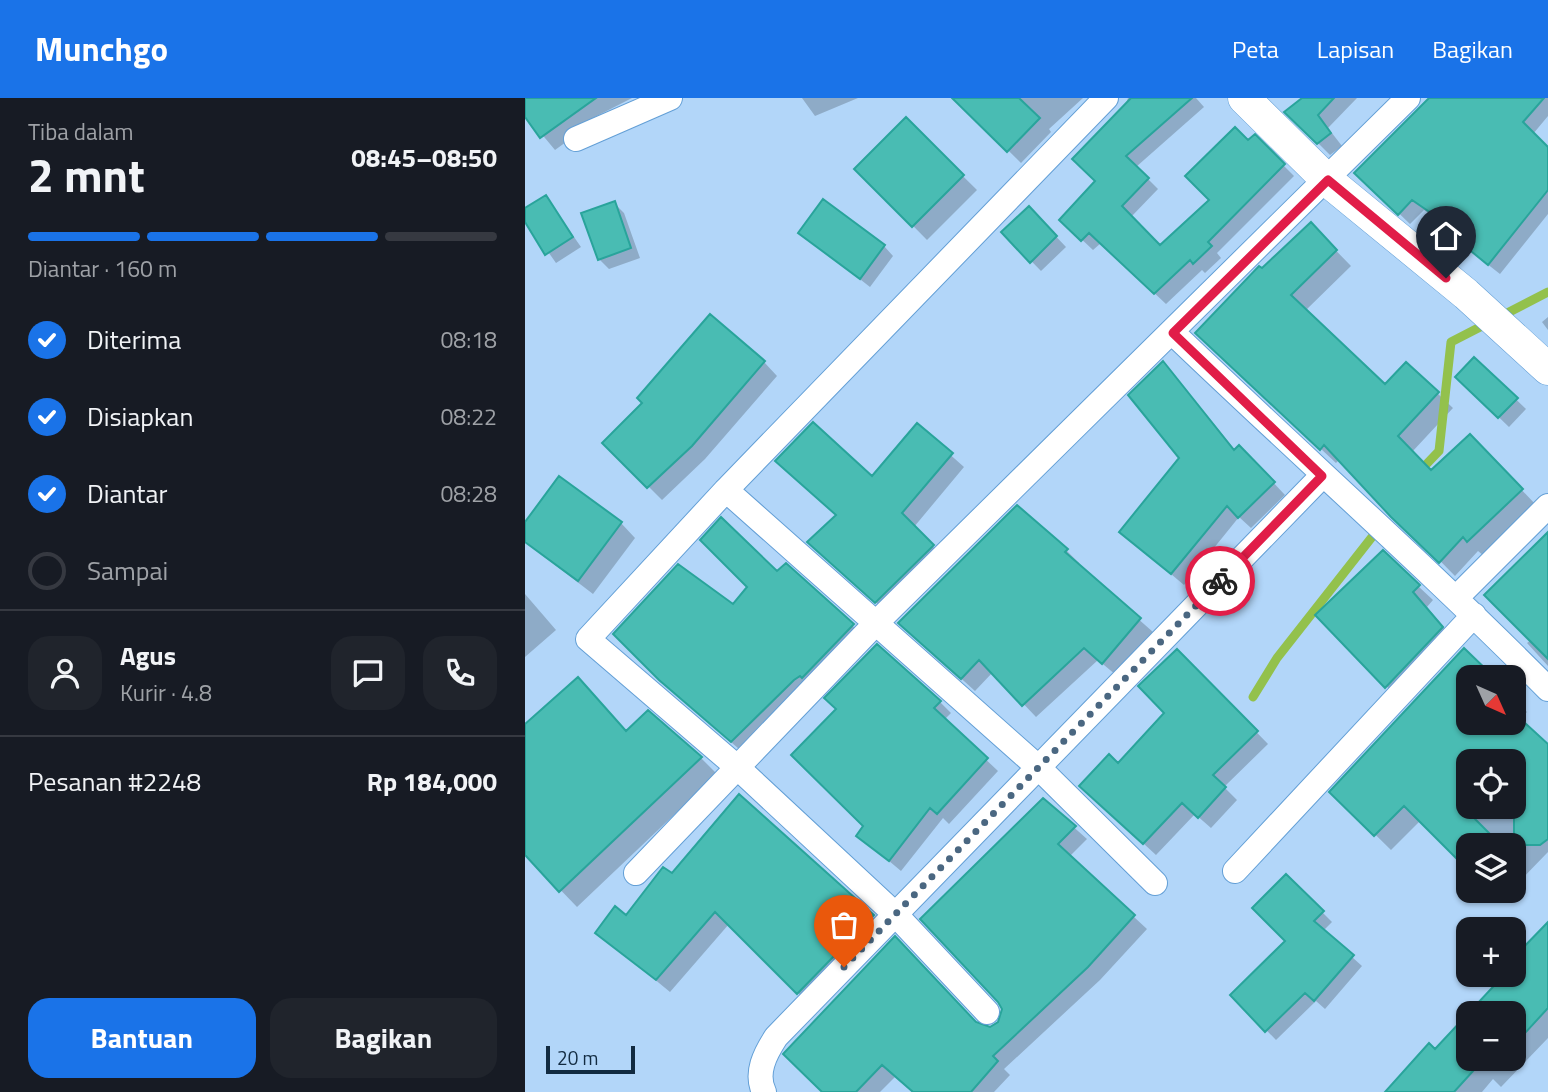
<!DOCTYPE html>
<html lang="id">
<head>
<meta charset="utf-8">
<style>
  :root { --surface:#171b24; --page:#20242c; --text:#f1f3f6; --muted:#9ea1a6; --line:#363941; --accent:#1a73e8 }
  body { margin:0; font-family:"Titillium Web",sans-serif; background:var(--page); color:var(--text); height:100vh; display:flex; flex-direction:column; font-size:26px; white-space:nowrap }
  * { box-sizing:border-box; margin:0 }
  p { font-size:23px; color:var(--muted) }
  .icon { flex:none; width:38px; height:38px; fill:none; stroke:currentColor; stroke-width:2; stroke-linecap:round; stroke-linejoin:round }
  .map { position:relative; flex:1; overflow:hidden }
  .drawer { display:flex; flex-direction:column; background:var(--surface); width:525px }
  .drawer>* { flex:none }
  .needle { width:46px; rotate:135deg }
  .controls { position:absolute; left:931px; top:567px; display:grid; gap:14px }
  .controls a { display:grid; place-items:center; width:70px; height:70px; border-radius:14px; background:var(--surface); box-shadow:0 2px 5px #0004; font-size:35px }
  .scale { position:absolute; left:21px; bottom:18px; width:89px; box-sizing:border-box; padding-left:7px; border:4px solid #122b41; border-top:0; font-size:19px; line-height:24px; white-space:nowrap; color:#122b41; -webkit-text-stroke:5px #b2d6f9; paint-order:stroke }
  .pin { position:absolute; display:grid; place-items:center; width:60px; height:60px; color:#fff; margin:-72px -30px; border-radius:50% 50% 50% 0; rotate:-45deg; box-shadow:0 0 7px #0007 }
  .pin .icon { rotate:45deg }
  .courier { position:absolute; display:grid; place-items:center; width:70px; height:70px; margin:-35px; border:5px solid #e11d48; border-radius:50%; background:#fff; color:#222; box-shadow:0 2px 9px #0007 }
  .summary em { font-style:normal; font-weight:700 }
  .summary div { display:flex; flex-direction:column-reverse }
  .summary { display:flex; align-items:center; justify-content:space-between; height:119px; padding:0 28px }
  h1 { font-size:46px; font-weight:700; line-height:52px }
  .bar { display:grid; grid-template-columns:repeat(4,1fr); gap:10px 7px; align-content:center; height:84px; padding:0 28px }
  .bar i { height:9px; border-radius:5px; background:var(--line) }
  .bar .current { background:var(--accent) }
  .bar p { grid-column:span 4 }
  .line { display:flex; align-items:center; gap:18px; padding:0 28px; border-top:2px solid var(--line) }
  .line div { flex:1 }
  .round { display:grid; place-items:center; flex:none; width:74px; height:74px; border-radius:21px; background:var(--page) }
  ol { padding:0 28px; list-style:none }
  li { display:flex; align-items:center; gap:21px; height:77px }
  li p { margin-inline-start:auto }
  li .icon { padding:7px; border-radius:50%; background:var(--accent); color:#fff; stroke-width:4 }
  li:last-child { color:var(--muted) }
  li i { width:38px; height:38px; border:4px solid var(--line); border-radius:50% }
  .button { display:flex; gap:14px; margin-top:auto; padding:14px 28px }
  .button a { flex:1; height:80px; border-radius:21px; background:var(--accent); color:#fff; font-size:28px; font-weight:700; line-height:80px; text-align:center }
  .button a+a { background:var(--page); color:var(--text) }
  header { display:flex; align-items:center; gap:42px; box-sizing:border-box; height:98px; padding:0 35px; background:var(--accent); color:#fff }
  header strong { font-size:33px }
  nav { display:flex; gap:38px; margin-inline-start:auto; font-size:24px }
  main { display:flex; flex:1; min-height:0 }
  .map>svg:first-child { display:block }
  .shadow { fill:#0003; fill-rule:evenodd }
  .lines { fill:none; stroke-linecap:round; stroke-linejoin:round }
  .stream { stroke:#93c14c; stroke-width:9 }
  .building { fill:#49bcb3; stroke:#29a49b; stroke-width:2 }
  .minor-casing { stroke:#639fd6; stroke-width:26 }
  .tertiary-casing { stroke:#639fd6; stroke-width:33 }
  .minor { stroke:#fff; stroke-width:24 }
  .tertiary { stroke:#fff; stroke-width:32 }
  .done { stroke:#4a6781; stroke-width:7; stroke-dasharray:0 12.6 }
  .route { stroke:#e11d48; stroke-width:9 }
</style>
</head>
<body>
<header>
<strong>Munchgo</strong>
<nav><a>Peta</a><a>Lapisan</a><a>Bagikan</a></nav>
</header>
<main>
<section class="drawer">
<div class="summary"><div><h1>2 mnt</h1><p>Tiba dalam</p></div><em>08:45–08:50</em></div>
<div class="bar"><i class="current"></i><i class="current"></i><i class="current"></i><i></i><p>Diantar · 160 m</p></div>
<ol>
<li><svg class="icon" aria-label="check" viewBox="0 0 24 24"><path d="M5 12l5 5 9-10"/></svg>Diterima<p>08:18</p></li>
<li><svg class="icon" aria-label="check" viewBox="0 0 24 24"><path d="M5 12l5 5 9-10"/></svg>Disiapkan<p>08:22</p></li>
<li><svg class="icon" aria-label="check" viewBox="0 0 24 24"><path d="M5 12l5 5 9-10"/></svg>Diantar<p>08:28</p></li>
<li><i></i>Sampai</li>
</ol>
<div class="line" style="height:126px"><a class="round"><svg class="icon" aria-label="person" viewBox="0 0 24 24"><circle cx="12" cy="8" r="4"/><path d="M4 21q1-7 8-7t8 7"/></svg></a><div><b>Agus</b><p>Kurir · 4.8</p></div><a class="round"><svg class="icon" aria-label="chat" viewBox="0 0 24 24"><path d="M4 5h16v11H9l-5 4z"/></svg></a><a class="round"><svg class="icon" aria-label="phone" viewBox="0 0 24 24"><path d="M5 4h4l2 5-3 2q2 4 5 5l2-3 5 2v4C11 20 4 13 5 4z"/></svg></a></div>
<div class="line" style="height:91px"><div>Pesanan #2248</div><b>Rp 184,000</b></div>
<div class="button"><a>Bantuan</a><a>Bagikan</a></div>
</section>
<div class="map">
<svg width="1023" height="994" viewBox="0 0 1023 994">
  <rect width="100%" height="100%" fill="#b2d6f9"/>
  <path class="shadow" d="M0,0H107L68,20L70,23L30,52L0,16Z
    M277,0H333L290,18Z
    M436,0H558L524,31L526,34L496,65L433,3Z
    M603,0H671L679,9L611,69L633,91L606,119L635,149L687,102L722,43L730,39L769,78L692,155L696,160L680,175L677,172L641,206L576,145L568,152L536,122L572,83Z
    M780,0H832L803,30L817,48L805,57L762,14Z
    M907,0H1023V18L1008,36L1023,52V116L975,176L943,151L935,137L899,112L885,126L832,75Z
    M381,22L452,92L402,142L332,71Z
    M21,99L56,149L31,165L0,121V112Z
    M89,105L99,115L115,160L84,171L74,161Z
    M504,110L541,149L516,173L478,134Z
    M786,127L826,168L780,213L860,289L881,266L928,310L887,354L906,374L960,353L1011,407L959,458L953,453L930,478L815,361L811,365L688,250L737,173Z
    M276,135L359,148L368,158L345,189Z
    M1023,219V232L1017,224Z
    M949,261L1001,311L984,329L932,279Z
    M239,264L252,278L180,361L137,402L80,345Z
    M649,277L711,353L726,361L760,397L726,430L714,419L659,487L596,434L657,360Z
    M393,328L439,369L389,429L420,461L364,516L297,457L348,381Z
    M96,425L110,440L68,496L0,444V426Z
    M1023,436V568L1002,545L1006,542Z
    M541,452L554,465L552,467L628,534L591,577L573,562L511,619L468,574L450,593L388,537Z
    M261,467L342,541L221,657L150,596L91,536L208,508Z
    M893,488L908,502L902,509L931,544L876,603L792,517Z
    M0,496L31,532L0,559Z
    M939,552L967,579H943V625H989V601L1002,614L994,622L1023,648V754L989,789V747H943V770L896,722L866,752L807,694ZM943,663H989V709H943Z
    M652,553L743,646L699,689L712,702L686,730L670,716L631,757L556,688L593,667L642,615Z
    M53,581L102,634L176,660L192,676L52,809L0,755V624L2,626Z
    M415,604L426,615L419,622L473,673L424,726L418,720L376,773L333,737L340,728L268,657Z
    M214,699L361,831L286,908L204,826L145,894L72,834L101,819L147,777Z
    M518,702L562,741L544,759L622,831L575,882L479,971L485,977L469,994H389L371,978L355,994H299L260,956L451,926L465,930L474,926Z
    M761,778L807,824L798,833L837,868L800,911L791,903L751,942L707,897L763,843Z
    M966,793H985L975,802Z
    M1023,828V940L976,989L968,981L957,994H862L910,953L943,916V961H989V915H944L979,877H989V866Z"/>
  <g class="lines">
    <path class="stream" d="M893,375L914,353L926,244L1023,194
      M728,599L752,560L847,439"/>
  </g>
  <path class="building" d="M0,0H71L15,40L0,19Z
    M427,0H494L515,20L482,54Z
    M606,0H667L601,58L624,80L597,108L635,147L684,102L660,78L710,29L723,42L730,36L760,66L683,144L687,148L668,166L665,162L629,196L564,135L556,143L534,122L570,83L547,61Z
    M777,0H809L793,17L806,35L792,46L759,14Z
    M904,0H1019L998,24L1023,49V92L963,167L930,140L935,135L887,102L873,117L829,75Z
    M381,19L439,77L387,129L329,71Z
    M21,97L48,139L20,157L0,124V110Z
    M298,101L360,147L335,181L273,135Z
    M90,103L106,150L73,162L56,115Z
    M504,108L532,138L505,165L476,134Z
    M786,124L812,152L766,197L860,286L881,264L914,294L873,338L906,372L945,336L998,391L942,444L938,439L914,465L866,419L799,347L795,352L670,235L734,168L737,170Z
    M185,216L240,263L167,348L122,390L77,345L117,305L112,300Z
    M949,259L993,300L973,320L930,279Z
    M638,263L709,352L714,347L750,384L713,420L702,408L646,476L594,434L654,360L603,297Z
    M288,324L347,378L392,325L428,355L377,415L409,447L350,505L282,444L311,417L250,363Z
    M34,378L97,424L53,483L0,444V424Z
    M492,407L543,451L540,454L616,520L577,566L559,550L497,608L454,562L436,581L373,525Z
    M196,419L252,473L261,465L329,526L277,580L275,578L269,582L206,644L134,582L88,536L153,466L208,506L222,489L175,442Z
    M1023,434V561L959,497Z
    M858,452L895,487L888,494L918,529L860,590L790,517Z
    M352,546L416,603L409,610L463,660L412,716L405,710L364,763L331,738L338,728L266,657L311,611L299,600Z
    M939,550L969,579H943V625H1000L1023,646V741L1015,747H989V663H943V714L976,747H943V772L879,708L849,738L804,694Z
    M652,551L733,633L688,677L701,689L673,720L657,705L618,746L554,688L584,656L593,665L639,615L613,588Z
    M53,579L101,633L123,612L177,659L34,794L0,757V626Z
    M214,696L349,817L272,896L190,814L131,882L70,835L90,808L101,817L138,769L147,775Z
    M518,700L551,728L533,746L610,817L563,869L468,958L473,963L446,994H388L357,967L331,994H297L258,956L370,838L451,924L465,929L473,924L477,911L473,904L395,821Z
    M761,776L799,813L789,823L829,857L789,903L780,895L740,934L705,897L760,843L727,810Z
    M1023,824V910L989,947V915H943V961H959L929,994H860L904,945L910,951L979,877H989V859Z"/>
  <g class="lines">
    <defs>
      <path id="minor" d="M51,41L145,0
        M648,235C772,354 902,469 1023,591
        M201,392L514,670L630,785
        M932,499L1023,408
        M710,773L949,517
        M111,775L352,524L883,0
        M462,914L371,817L212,669L63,541L201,392L581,0
        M239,994C230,975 240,956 251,939L797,378"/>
      <path id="tertiary" d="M719,0L803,83L941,196L1023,271"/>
    </defs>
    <use href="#minor" class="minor-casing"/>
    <use href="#tertiary" class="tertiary-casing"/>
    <use href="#minor" class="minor"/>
    <use href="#tertiary" class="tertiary"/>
  </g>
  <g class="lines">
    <path class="done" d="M319,869L695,483"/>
    <path class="route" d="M695,483L797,378L648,235L803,82L921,180"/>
  </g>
</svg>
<div class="controls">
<a><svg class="needle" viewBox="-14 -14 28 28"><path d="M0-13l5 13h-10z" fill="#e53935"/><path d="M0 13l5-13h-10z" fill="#9ea1a6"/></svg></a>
<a><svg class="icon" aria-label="locate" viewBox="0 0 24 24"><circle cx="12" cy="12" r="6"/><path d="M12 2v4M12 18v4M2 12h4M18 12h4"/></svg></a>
<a><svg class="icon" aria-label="layers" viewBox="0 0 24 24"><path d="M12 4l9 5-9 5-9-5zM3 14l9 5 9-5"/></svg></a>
<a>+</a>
<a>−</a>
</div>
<div class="scale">20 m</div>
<div class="pin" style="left:319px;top:869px;background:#ea580c"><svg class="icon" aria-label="bag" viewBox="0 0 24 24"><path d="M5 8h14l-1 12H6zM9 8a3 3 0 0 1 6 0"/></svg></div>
<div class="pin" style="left:921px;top:180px;background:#1f2937"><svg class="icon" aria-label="home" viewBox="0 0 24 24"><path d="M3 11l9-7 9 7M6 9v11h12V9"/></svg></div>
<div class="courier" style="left:695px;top:483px"><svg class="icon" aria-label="bike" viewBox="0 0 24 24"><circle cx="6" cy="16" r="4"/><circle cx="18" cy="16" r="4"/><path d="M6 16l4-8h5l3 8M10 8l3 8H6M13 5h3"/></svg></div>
</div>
</main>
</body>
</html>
